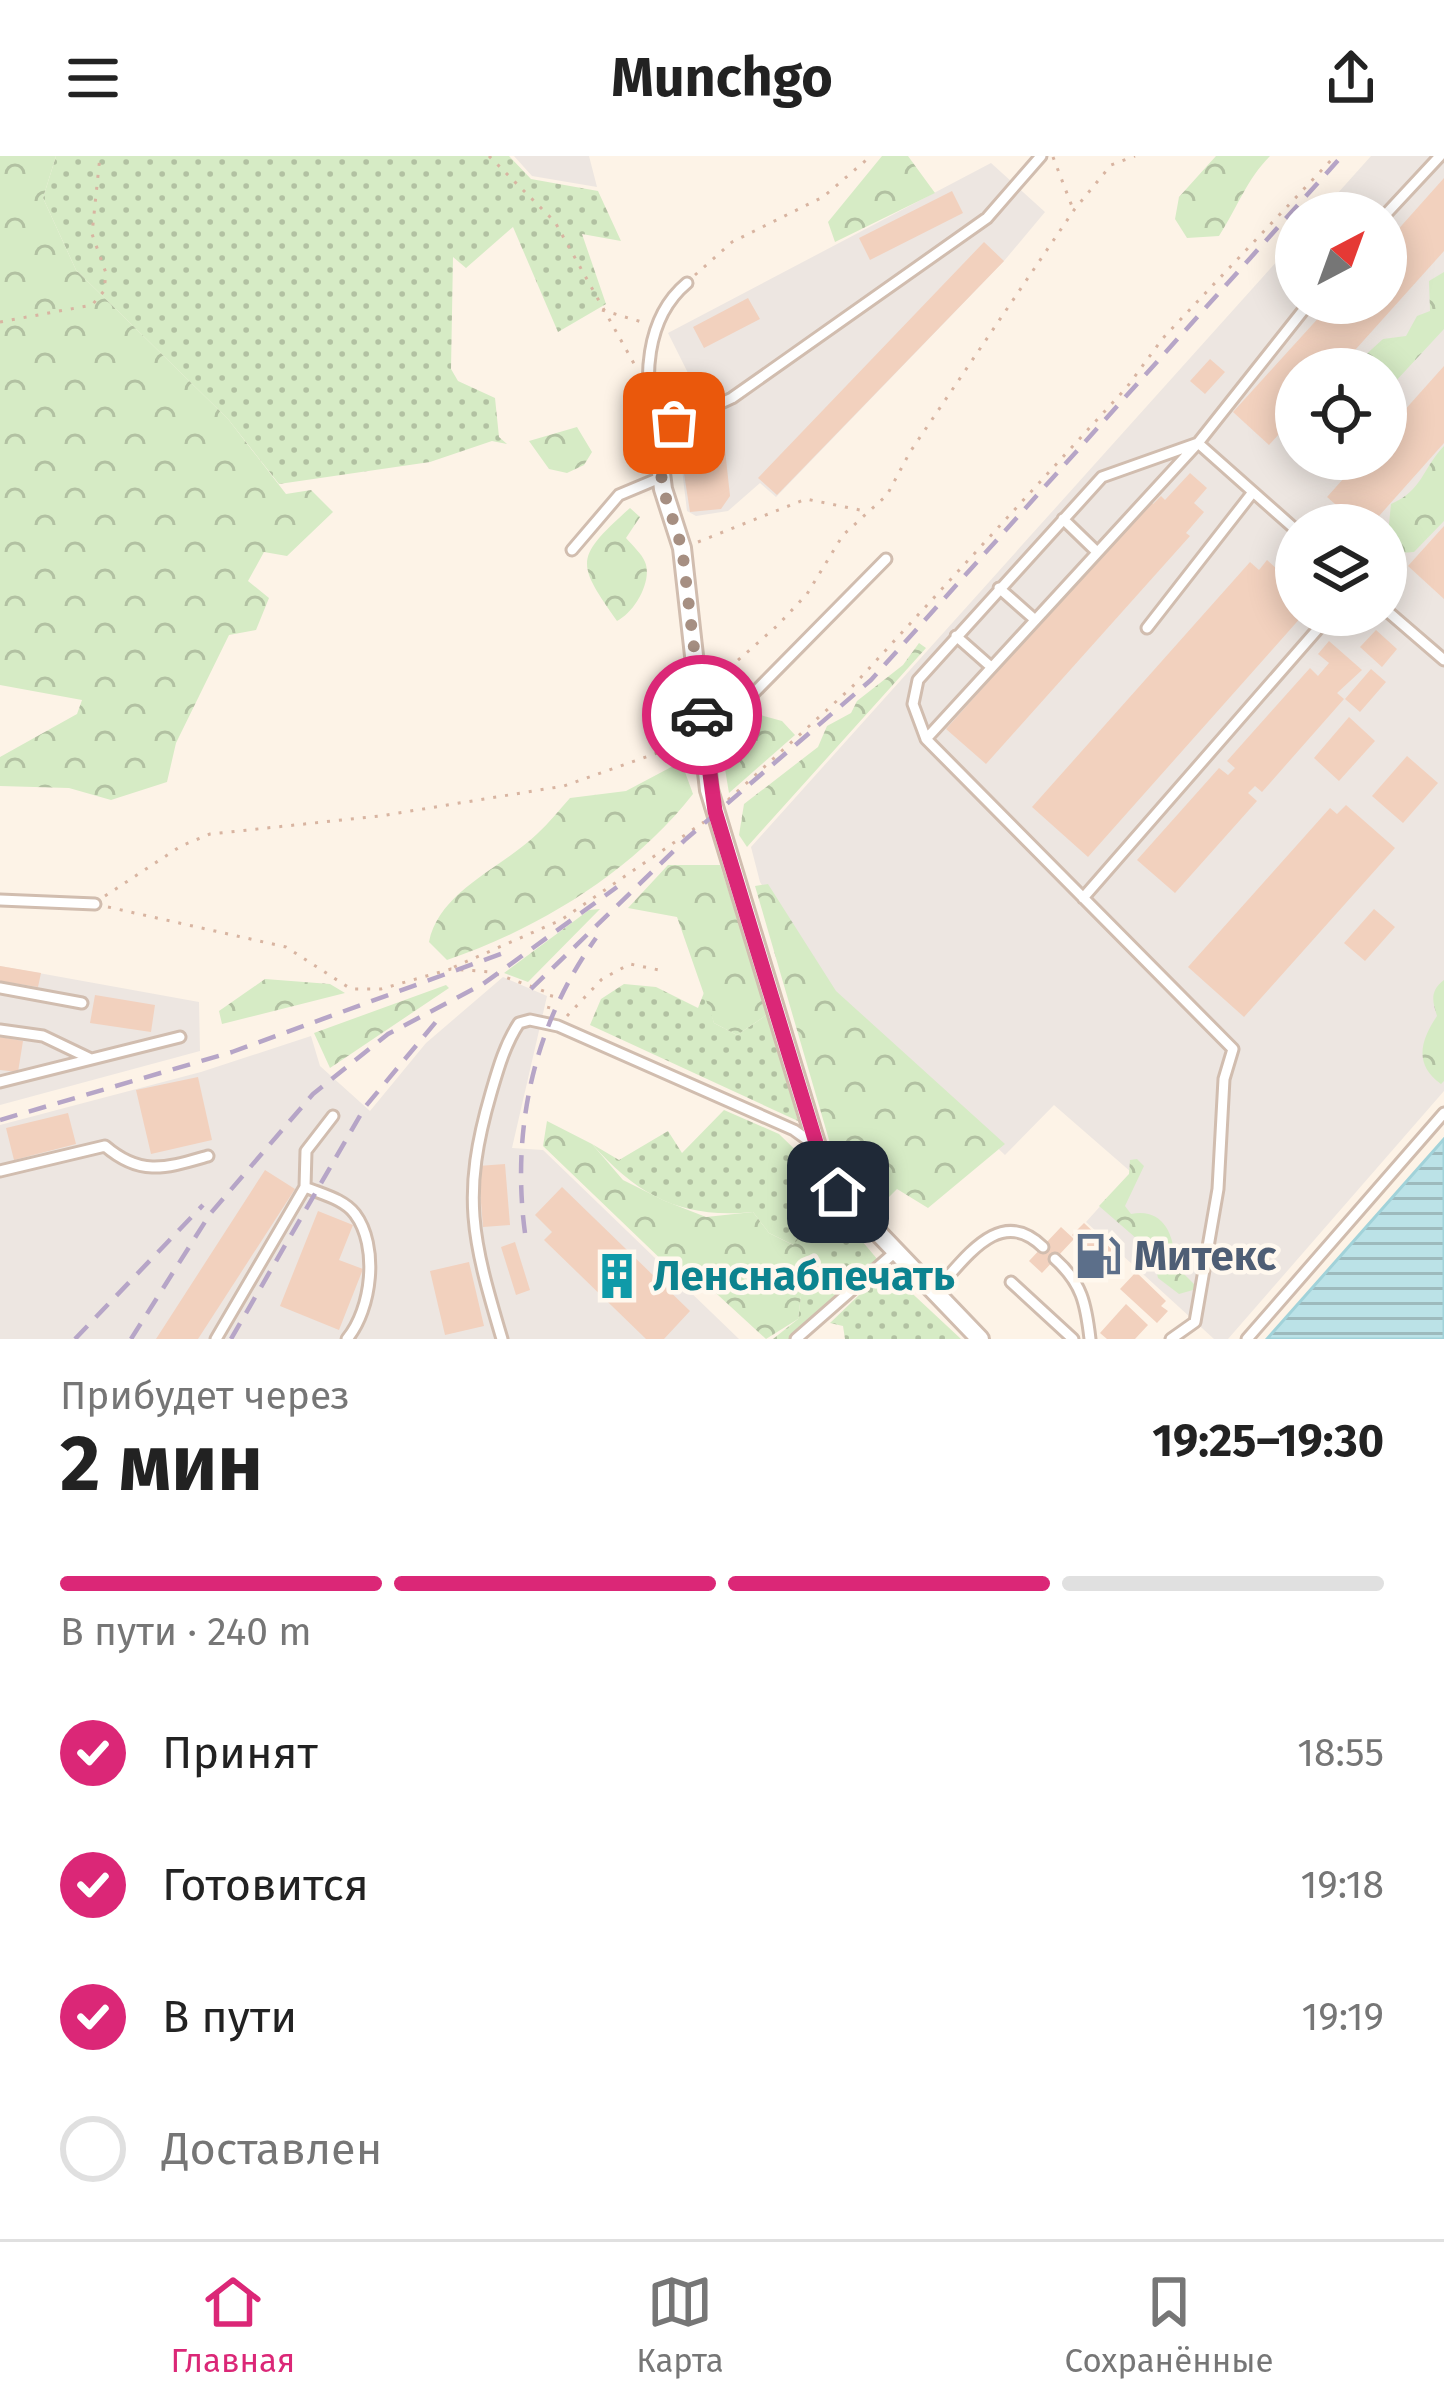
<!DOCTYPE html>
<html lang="ru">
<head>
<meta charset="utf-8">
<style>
  :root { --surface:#fff; --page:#f6f6f6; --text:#222; --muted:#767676; --line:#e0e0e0; --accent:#db2777 }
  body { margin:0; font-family:"Fira Sans",sans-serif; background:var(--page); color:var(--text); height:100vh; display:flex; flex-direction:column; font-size:45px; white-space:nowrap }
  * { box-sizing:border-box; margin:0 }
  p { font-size:39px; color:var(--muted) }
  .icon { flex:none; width:66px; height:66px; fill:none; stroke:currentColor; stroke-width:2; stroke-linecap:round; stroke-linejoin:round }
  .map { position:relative; height:1183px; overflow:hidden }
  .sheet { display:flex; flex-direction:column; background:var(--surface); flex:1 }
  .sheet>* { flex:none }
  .needle { width:78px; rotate:41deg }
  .controls { position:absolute; left:1275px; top:36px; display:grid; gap:24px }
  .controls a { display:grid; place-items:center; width:132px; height:132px; border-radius:50%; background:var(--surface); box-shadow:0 6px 30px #0003; font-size:60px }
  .pin { position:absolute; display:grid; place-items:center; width:102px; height:102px; color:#fff; margin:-51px; border-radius:24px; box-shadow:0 6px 18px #0006 }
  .courier { position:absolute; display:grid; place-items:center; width:120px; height:120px; margin:-60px; border:9px solid #db2777; border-radius:50%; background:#fff; color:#222; box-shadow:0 3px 15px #0007 }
  .overview em { font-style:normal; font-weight:700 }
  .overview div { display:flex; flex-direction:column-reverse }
  .overview { display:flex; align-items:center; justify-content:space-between; height:204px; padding:0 60px }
  h1 { font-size:78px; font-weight:700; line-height:90px }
  .bar { display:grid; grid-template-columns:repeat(4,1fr); gap:18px 12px; align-content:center; height:144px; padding:0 60px }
  .bar i { height:15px; border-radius:9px; background:var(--line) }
  .bar .selected { background:var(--accent) }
  .bar p { grid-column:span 4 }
  ol { padding:0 60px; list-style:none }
  li { display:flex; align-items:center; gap:36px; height:132px }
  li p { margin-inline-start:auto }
  li .icon { padding:12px; border-radius:50%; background:var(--accent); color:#fff; stroke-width:4 }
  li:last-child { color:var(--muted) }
  li i { width:66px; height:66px; border:6px solid var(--line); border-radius:50% }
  header { display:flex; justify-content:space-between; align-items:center; height:156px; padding:0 60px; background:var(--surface); font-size:54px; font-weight:700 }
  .tab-bar { display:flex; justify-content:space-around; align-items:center; height:168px; border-top:3px solid var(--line); background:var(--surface); font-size:33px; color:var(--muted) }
  .tab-bar a { display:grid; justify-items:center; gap:6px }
  .tab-bar .selected { color:var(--accent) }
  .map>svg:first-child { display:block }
  .industrial { fill:#ede6e1; fill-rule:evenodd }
  .grass { fill:url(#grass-dots) }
  .forest { fill:url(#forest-crowns) }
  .water { fill:url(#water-rules); stroke:#a1d2d9; stroke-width:3 }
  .building { fill:#f2d1be }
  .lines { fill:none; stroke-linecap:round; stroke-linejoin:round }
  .service-casing { stroke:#d1bdaf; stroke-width:15 }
  .minor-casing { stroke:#d1bdaf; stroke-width:22 }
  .path { stroke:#d8b4a1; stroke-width:3; stroke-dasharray:3 9; stroke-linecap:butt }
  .service { stroke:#fff; stroke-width:9 }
  .minor { stroke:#fff; stroke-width:16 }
  .rail { stroke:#b6a5c7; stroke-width:4.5; stroke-dasharray:18 12; stroke-linecap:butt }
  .done { stroke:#a68f82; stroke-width:12; stroke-dasharray:0 21.6 }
  .route { stroke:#db2777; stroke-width:15 }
  .labels { text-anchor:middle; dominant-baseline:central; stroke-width:9; stroke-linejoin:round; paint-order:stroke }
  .service-label { font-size:42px; font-weight:bold; fill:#4e5e75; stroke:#fff8ee; text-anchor:start }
  .culture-label { font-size:42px; font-weight:bold; fill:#0d838f; stroke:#fff8ee; text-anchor:start }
</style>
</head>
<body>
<header><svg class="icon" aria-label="menu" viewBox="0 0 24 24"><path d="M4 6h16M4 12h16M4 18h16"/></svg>Munchgo<svg class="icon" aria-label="share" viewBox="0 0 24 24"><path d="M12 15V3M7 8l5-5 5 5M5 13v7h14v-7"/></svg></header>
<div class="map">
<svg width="1444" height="1183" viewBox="0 0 1444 1183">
  <defs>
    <pattern id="grass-dots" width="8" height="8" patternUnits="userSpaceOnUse" patternTransform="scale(3)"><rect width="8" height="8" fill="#d6ebc5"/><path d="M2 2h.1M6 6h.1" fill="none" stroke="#b2c1a2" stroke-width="1.8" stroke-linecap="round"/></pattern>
    <pattern id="forest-crowns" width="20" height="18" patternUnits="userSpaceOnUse" patternTransform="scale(3)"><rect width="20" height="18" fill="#d6ebc5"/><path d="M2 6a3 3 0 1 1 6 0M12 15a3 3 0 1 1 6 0" fill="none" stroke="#b2c1a2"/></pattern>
    <pattern id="water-rules" width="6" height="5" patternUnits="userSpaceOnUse" patternTransform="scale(3)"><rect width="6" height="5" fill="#bbe2e7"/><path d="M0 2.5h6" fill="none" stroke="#9dbabd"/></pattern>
  </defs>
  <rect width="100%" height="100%" fill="#fdf3e7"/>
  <path class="industrial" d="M514,0H589L597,31L532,20Z
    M1371,0H1444V935L1228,1183H1214L1086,1066L1131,1016L1054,949L1005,999L830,836L760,726L751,691L1296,84V147H1386V57H1320ZM1296,213H1386V303H1296ZM1296,369H1386V459H1296Z
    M991,7L1045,56L1004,105L776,341L760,327L728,355L696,360L687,355L677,272L663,237L691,223L668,177Z
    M0,810L199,846L200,895L0,949Z
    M503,821L547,840L512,992L543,994L739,1183H0V969L201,916L311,880L320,910L370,955L426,887Z"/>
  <path class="grass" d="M56,0H509L531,23L598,35L621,85L582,78L606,148L558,176L513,71L466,112L453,101L451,213L458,225L495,242L499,281L507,288L492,285L430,306L279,328L228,263L76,114L43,42Z
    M624,828L656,831L698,852L705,834L714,867L737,879L768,858L798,965L590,869L601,843Z
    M724,954L779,978L812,1010L829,1046L878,1104L790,1183H773L798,1163L802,1132L821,1126L824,1104L769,1077L753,1056C683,1063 639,1041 592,988L619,1004L668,975L682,997Z
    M886,1113L961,1183H845L843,1170L830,1167Z"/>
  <path class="forest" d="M0,0H56L43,42L76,114L228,263L286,338L311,334L333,356L287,400L264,396L248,425L269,442L256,474L229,479L176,587L167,626L111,644L69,632L0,630V601L77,558L82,544L0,529Z
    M882,0H908L935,37L835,86L828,66Z
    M1216,0H1270C1247,23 1237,52 1219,80L1187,82L1175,63L1179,41Z
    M1444,116V173L1394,227L1386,244V213H1350L1383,183L1406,180L1417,160L1430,155L1429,125Z
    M577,271L592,296L584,309L567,317L549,313L529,285Z
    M1444,290V365L1414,396L1386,398L1391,348C1423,334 1422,313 1444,290Z
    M630,352L640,361L626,382C632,389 642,398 645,406C653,425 634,457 617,465C577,407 573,403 630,352Z
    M919,487L926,492L747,691L739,679L744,648L818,591L827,570L851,557L857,545L903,509Z
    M757,558L782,565L795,579L729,637L720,583Z
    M675,609L685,616L693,638C632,716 540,772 447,804L429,786C439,735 502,712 537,678C549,667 559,654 570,642L626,635Z
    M668,709H720L768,858L737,879L714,867L677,761L628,752Z
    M768,728L836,835L1005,988L928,1052L897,1033L878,1052L854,1034L834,1001L755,730Z
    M600,753L528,826L504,817L589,754Z
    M265,823L330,828L345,837L222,868L219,855Z
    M1444,824V925L1441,928C1414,909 1420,885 1437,860C1432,844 1430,835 1444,824Z
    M446,829L449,832L330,912L314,877Z
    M547,965L592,988L623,1024L665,1045L706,1061L753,1056L769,1077L793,1089L812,1068L823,1066L831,1072L821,1127L802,1132L798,1163L766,1183L706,1128L693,1134L543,990Z
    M1137,1003L1144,1010L1125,1050L1131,1058C1163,1051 1176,1080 1174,1108L1195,1129L1193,1134L1179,1138L1158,1122L1152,1096L1099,1050L1129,1018L1130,1004Z"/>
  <path class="water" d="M1444,983V1183H1267Z"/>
  <path class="building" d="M1444,22V95L1338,213H1296V259L1269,289L1233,256L1332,147H1386V87Z
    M952,35L963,57L870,104L859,82Z
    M984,86L1004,105L777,339L758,322Z
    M748,142L760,163L704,192L693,171Z
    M1210,203L1225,216L1205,238L1190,225Z
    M1444,210V287L1371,369H1359L1327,341L1361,303H1386V275Z
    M686,271L687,279L723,275L730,340L721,353L690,356L677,272Z
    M1190,317L1207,332L1194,347L1204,356L1186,377L1190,380L986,608L946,573L1150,345L1153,348L1161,340L1165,344Z
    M1444,370V443L1408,410Z
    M1267,404L1296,430V459H1303L1088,701L1032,651L1250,406L1259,414Z
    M1376,474L1397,493L1382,511L1360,491Z
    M1329,485L1362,514L1337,537L1344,543L1262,636L1255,630L1248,637L1257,645L1175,737L1137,704L1219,612L1228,619L1235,612L1227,605L1310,512L1318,520L1329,507L1318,498Z
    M1371,513L1386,526L1360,556L1345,543Z
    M1349,561L1375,585L1339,625L1314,602Z
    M1407,600L1438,627L1403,667L1372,640Z
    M1346,649L1395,692L1244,861L1188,811L1330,652L1337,658Z
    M1374,753L1395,771L1365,805L1344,787Z
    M0,810L41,817L38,831L0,825Z
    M95,839L155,849L151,876L90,867Z
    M0,881L23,885L18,916L0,914Z
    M198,921L212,984L151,998L136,934Z
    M68,957L76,988L14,1004L6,972Z
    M505,1008L510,1069L483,1071L478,1010Z
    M265,1014L295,1033L198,1183H156Z
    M562,1031L690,1155L664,1183H646L544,1084L552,1076L535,1059Z
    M318,1055L353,1069L339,1104L363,1113L339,1174L280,1150Z
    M1084,1067L1117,1098L1106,1110L1072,1079Z
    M1061,1071L1074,1083L1042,1117L1029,1105Z
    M515,1086L530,1134L516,1139L501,1091Z
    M469,1106L484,1170L445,1179L430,1115Z
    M1136,1116L1166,1145L1161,1150L1168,1155L1157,1167L1120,1133Z
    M1126,1148L1148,1169L1135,1183H1107L1100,1177Z"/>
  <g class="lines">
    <defs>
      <path id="service" d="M1386,58L1440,0
        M687,127C645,162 642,225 656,277L732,242L987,62L1041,0
        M1063,363L1096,395
        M572,394L619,339L662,321
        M999,432L1033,462
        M1386,454L1444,504
        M1147,472L1253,336
        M956,480L990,510
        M704,574L741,550L886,403
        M926,583L913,548L918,524L1102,321L1198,287L1296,374
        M1083,742L1330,459
        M0,744L95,748
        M0,832L82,847
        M0,874L43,880L91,903
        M0,926L180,881
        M0,1015L105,990C141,1021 166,1012 208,1000
        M305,1031C321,1038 344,1043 355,1058C379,1090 372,1153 347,1183
        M1055,1103C1082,1127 1086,1148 1090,1183
        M1011,1126L1073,1183
        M934,1136C965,1104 999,1048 1043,1091
        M216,1183L305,1031L306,995L333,960
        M502,1183C472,1082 461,1040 491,937C498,913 505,888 519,867L530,864L558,870L794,974L812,987
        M796,1183L894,1097
        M1171,1183L1195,1166L1218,1033L1224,923L1233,893L926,583L1198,287L1309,147
        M1247,1183L1444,957"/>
      <path id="minor" d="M656,277L663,333L682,392L709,634L817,990L839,1036L980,1183"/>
    </defs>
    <use href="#service" class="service-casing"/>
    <use href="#minor" class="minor-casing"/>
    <path class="path" d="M489,0L555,66L637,213
      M1053,1L1073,53
      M695,119L732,86L823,41L871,0
      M602,154L645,167
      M0,166L92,149L104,135L106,117L92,78L100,0
      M698,386L806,343L865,355
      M711,528L778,469L807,438L843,379L887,339L910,296L1074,54L1111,9L1135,0
      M728,644L852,531L1127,231L1163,182L1335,0
      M105,740L181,690L210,678L380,660L564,630L657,597L688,580
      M108,751L286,791L351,833H381L451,813L491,816L552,838L547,858
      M454,811L561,764L704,666
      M567,860L602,823L630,808L664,815"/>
    <use href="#service" class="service"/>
    <use href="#minor" class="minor"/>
    <path class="rail" d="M531,833L686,683L871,524L1342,0
      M0,964L232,896L509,795
      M525,1077C511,973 534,868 596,782
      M75,1183L203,1049
      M131,1183L210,1058L313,938L388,878L483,828L617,731
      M231,1183L365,951L440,861"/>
  </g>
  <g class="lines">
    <path class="done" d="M674,267L656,278L663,333L682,392L702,559"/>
    <path class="route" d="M702,559L715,655L817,990L838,1036"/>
  </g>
  <defs>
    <symbol id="fuel-bare" viewBox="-9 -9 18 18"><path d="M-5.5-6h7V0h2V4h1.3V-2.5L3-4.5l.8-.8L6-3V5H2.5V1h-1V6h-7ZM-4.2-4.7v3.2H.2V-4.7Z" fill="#5c6f8a" stroke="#fff8ee" stroke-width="2.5" paint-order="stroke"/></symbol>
    <symbol id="building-bare" viewBox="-9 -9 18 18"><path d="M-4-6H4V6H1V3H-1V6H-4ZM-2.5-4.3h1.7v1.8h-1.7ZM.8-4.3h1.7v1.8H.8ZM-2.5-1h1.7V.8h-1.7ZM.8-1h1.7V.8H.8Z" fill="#0f9aa8" stroke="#fff8ee" stroke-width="2.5" paint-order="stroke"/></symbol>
  </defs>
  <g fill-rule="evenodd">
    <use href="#fuel-bare" x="1065" y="1067" width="66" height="66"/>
    <use href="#building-bare" x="584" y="1087" width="66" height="66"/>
  </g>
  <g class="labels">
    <g class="service-label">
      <text x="1134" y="1100">Митекс</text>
    </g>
    <g class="culture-label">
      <text x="653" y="1120">Ленснабпечать</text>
    </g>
  </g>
</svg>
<div class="controls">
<a><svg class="needle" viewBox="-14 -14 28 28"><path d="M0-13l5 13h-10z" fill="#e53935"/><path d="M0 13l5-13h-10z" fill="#767676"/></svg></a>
<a><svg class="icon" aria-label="locate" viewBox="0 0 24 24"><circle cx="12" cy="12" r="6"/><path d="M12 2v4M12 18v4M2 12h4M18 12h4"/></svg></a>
<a><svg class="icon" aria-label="layers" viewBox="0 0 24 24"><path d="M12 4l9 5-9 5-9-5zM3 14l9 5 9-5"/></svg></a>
</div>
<div class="pin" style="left:674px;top:267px;background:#ea580c"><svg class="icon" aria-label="bag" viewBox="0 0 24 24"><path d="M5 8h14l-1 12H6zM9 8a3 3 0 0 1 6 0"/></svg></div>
<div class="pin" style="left:838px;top:1036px;background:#1f2937"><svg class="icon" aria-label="home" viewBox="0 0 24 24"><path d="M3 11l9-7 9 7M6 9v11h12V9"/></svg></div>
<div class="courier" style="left:702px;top:559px"><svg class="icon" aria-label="car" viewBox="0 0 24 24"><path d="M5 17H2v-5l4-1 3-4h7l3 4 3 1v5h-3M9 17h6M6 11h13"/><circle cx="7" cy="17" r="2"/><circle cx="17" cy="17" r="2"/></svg></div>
</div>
<section class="sheet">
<div class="overview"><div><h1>2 мин</h1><p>Прибудет через</p></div><em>19:25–19:30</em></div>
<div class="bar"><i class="selected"></i><i class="selected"></i><i class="selected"></i><i></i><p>В пути · 240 m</p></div>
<ol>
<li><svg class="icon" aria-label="check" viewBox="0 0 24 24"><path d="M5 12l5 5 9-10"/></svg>Принят<p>18:55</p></li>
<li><svg class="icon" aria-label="check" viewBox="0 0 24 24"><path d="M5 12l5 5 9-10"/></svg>Готовится<p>19:18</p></li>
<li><svg class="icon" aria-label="check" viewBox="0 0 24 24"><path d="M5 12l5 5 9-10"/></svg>В пути<p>19:19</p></li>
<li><i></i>Доставлен</li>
</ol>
</section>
<nav class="tab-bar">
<a class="selected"><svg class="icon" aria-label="home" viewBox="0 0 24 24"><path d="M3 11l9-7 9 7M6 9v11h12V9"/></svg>Главная</a>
<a><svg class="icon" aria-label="map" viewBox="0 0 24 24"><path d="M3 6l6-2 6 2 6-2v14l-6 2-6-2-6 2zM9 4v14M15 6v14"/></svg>Карта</a>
<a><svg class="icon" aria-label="saved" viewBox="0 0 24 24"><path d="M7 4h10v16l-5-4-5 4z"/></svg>Сохранённые</a>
</nav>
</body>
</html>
